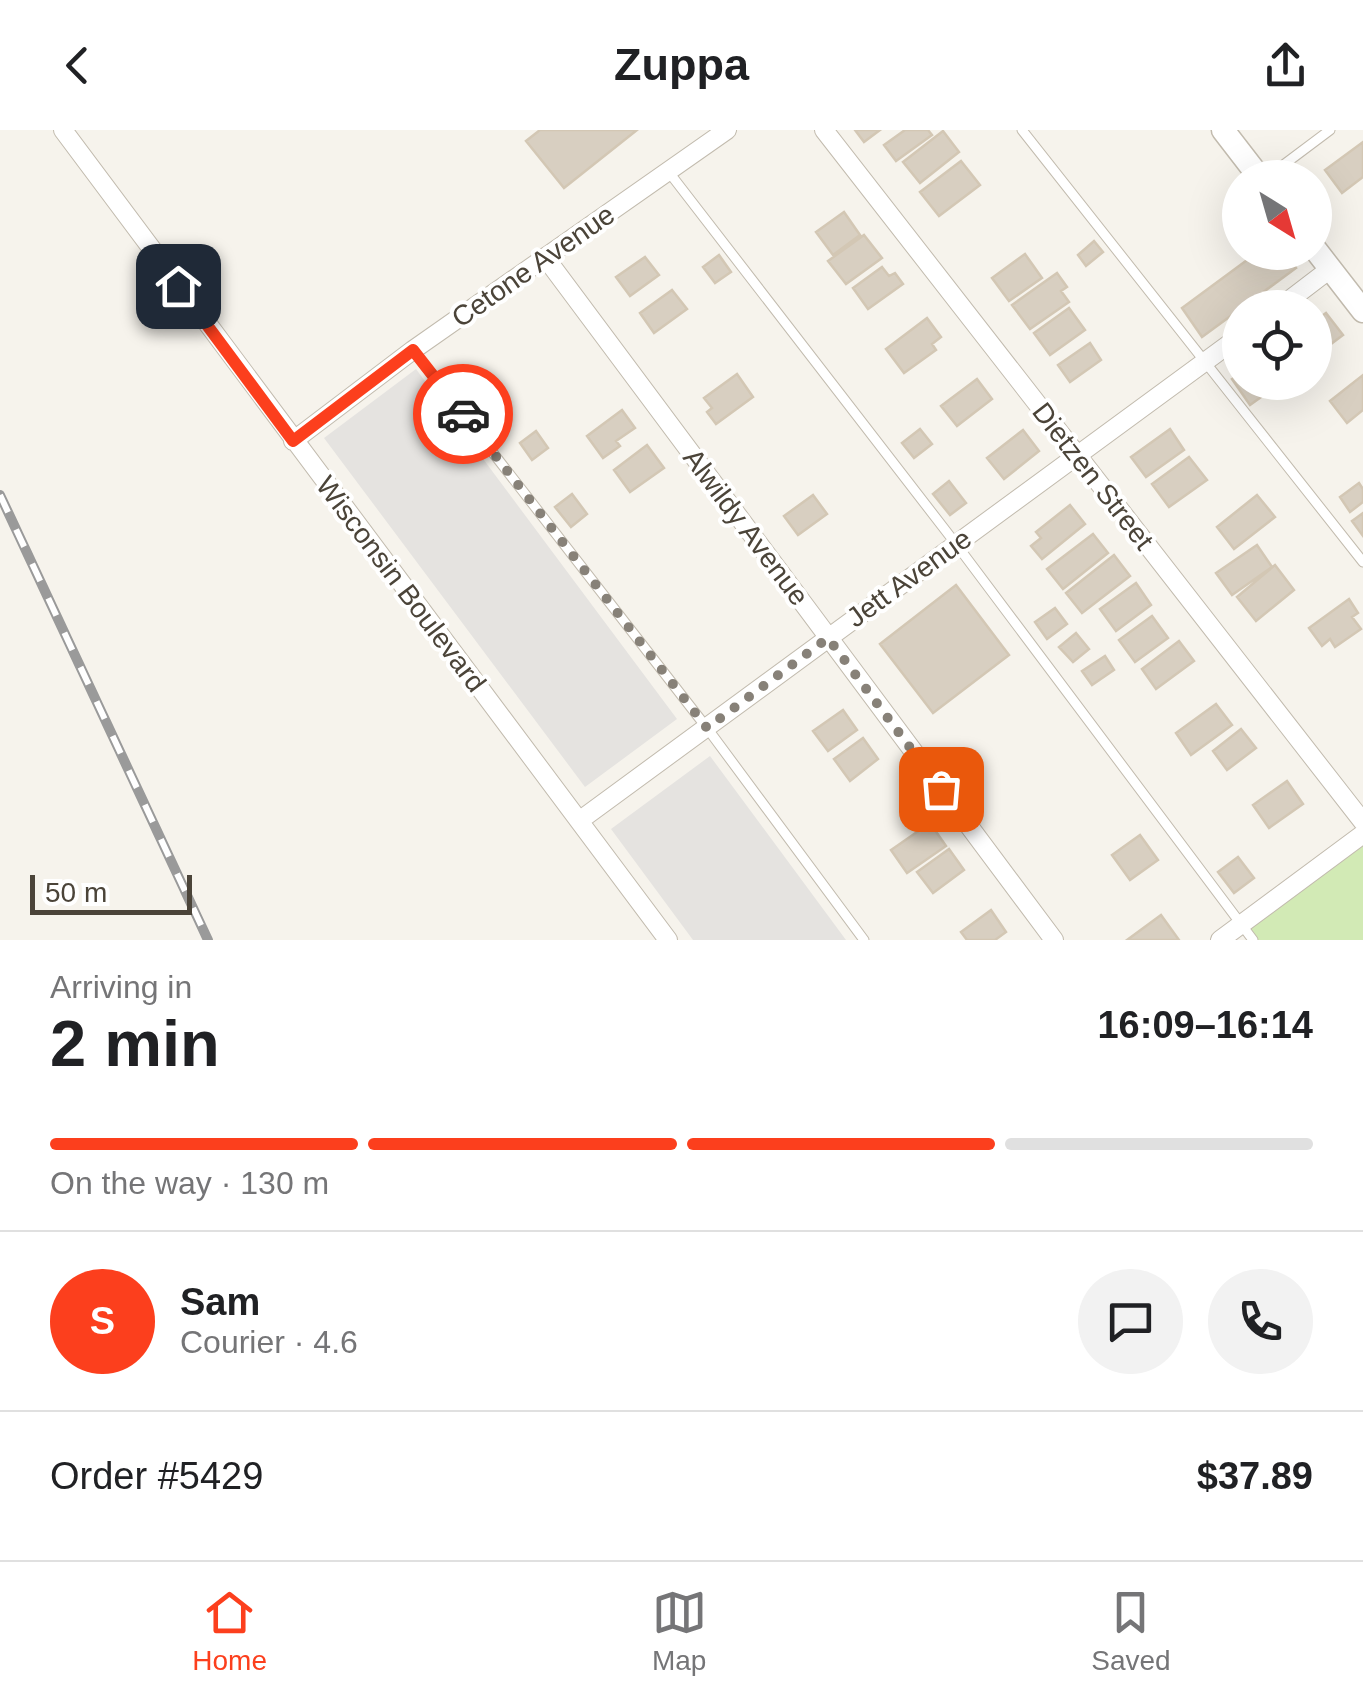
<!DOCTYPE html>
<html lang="en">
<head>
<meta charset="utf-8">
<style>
  :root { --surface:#fff; --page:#f2f2f2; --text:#202124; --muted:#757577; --line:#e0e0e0; --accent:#fc3f1d }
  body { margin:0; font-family:Helvetica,sans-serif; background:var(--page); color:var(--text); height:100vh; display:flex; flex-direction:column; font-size:38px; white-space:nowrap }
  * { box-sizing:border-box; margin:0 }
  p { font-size:32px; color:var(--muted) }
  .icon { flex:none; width:55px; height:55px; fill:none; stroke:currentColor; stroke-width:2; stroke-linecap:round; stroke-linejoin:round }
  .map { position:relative; height:810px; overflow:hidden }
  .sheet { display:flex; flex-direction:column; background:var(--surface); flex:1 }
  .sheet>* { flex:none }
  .needle { width:65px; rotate:143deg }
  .controls { position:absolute; left:1222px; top:30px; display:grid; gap:20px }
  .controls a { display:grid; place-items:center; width:110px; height:110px; border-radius:50%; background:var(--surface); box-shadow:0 10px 40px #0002; font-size:50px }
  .scale { position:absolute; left:30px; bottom:25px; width:162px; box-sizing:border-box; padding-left:10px; border:5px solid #4b4439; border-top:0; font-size:28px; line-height:35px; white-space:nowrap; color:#4b4439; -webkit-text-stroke:8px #fff; paint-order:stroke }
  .pin { position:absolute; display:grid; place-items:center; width:85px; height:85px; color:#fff; margin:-42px; border-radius:20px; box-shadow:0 5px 15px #0006 }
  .courier { position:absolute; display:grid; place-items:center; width:100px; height:100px; margin:-50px; border:8px solid #fc3f1d; border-radius:50%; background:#fff; color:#222; box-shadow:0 2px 12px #0007 }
  .overview em { font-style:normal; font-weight:800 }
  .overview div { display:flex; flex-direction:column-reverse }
  .overview { display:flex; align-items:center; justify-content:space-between; height:170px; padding:0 50px }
  h1 { font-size:65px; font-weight:800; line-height:75px }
  .bar { display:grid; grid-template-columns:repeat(4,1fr); gap:15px 10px; align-content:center; height:120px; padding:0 50px }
  .bar i { height:12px; border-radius:8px; background:var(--line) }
  .bar .active { background:var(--accent) }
  .bar p { grid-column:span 4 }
  .line { display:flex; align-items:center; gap:25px; padding:0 50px; border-top:2px solid var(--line) }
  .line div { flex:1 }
  .round { display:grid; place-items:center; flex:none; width:105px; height:105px; border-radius:52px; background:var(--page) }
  header { display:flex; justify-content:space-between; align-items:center; height:130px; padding:0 50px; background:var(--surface); font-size:45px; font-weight:800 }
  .tabs { display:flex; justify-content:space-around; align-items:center; height:140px; border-top:2px solid var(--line); background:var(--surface); font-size:28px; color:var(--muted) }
  .tabs a { display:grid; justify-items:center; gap:5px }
  .tabs .active { color:var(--accent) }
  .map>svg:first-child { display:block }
  .green { fill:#d2eab5 }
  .parking { fill:#e5e3e0 }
  .building { fill:#d8cfc1; stroke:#d3c7b4; stroke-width:2.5 }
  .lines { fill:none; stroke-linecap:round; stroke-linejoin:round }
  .service-casing { stroke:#c2bbae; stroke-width:11 }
  .minor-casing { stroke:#c2bbae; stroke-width:20 }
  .tertiary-casing { stroke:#c2bbae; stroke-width:25 }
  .service { stroke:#fff; stroke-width:9 }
  .minor { stroke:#fff; stroke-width:18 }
  .tertiary { stroke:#fff; stroke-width:22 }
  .rail-casing { stroke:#9a9a9a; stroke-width:10 }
  .rail { stroke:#fff; stroke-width:6; stroke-dasharray:19; stroke-linecap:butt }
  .done { stroke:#878178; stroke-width:10; stroke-dasharray:0 18 }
  .route { stroke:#fc3f1d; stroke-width:12 }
  .labels { text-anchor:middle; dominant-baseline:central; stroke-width:8; stroke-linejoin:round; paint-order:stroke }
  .street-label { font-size:28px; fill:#4b4439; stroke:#fff }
</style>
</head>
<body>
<header><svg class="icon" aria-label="back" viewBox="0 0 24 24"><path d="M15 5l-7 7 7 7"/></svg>Zuppa<svg class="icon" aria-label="share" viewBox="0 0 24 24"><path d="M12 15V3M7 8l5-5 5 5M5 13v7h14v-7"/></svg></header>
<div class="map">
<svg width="1363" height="810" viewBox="0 0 1363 810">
  <rect width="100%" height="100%" fill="#f6f3ec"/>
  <path class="green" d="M1363,704V810H1253L1241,794Z"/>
  <path class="parking" d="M416,239L677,589L585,657L324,308Z
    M710,626L846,810H693L611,699Z"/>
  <path class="building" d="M540,0H637L564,58L526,11Z
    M855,0H880L864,12Z
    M905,0H928L932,5L896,31L884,15Z
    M943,1L959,22L920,53L903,32Z
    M1363,12V47L1342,63L1325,40Z
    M961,31L980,55L939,86L920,62Z
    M844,82L860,105L833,125L816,102Z
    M864,105L882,128L846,154L828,131Z
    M1094,111L1103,122L1086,136L1078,125Z
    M1258,122H1285L1296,138L1202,207L1182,178Z
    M1025,124L1042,148L1009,171L992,148Z
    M719,125L731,142L715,153L703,137Z
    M645,127L659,145L630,166L616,147Z
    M882,137L889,146L895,143L903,154L868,179L853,158Z
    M1057,143L1067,157L1061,161L1069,172L1030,199L1012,175Z
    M672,160L687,179L654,203L640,183Z
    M1069,178L1085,200L1050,225L1034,203Z
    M1326,183L1343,205L1315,226V191Z
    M927,188L941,207L932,214L936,220L904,243L886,219Z
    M1090,213L1101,230L1070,252L1058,235Z
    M737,244L753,267L716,294L707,282L712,278L704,268Z
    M1240,244V252H1265L1271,260L1250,275L1232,249Z
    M1363,245V280L1347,293L1330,271Z
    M977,249L992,269L957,296L941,276Z
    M622,280L635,298L616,311L620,316L603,328L587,306Z
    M920,299L932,314L914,328L902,313Z
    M1170,299L1184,320L1146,347L1131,327Z
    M1023,300L1039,321L1004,349L987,328Z
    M536,301L548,318L532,330L520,313Z
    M647,315L664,338L630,362L614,340Z
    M1189,327L1207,350L1169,377L1152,354Z
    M949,351L966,373L950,385L933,364Z
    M1359,353L1363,359V372L1350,382L1340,367Z
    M572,364L587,384L571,397L555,377Z
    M813,365L827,384L798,405L784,386Z
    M1257,365L1275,387L1234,419L1217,397Z
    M1070,375L1085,394L1042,429L1031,416L1041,408L1036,402Z
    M1363,383V406L1352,391Z
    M1093,404L1108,423L1063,459L1047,439Z
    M1257,415L1272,437L1232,465L1216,443Z
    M1114,425L1130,446L1082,483L1066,463Z
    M1275,435L1294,460L1256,491L1237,467Z
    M1136,453L1151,475L1116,501L1100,479Z
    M956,455L1009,525L933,583L880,514Z
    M1349,469L1358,483L1352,487L1361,499L1335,517L1330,509L1322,516L1309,498Z
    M1055,478L1067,494L1047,509L1035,492Z
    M1152,486L1168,508L1135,532L1119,510Z
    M1076,503L1089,519L1073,532L1059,517Z
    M1179,511L1194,531L1156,559L1142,539Z
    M1105,526L1114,540L1092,555L1082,541Z
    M1216,574L1232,595L1191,625L1176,603Z
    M843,580L857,600L828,621L813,601Z
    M1241,599L1256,618L1227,640L1213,621Z
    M863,608L878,629L850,651L834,629Z
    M1287,651L1303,674L1269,698L1253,675Z
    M930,693L946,716L907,743L891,720Z
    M1140,705L1158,730L1130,750L1112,725Z
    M949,719L964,740L933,763L917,742Z
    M1238,727L1254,748L1234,763L1218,742Z
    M991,780L1006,802L995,810H967L961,802Z
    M1161,785L1179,810H1127Z"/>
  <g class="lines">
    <defs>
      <path id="service" d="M1022,0L1363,432
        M668,41L956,414L1253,810
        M1266,48L1330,0
        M413,220L707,598L864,810"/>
      <path id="minor" d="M63,0L668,810
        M824,0L1363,692
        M545,127L1054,810
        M1279,178L1330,139
        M293,311L413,220L727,0
        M579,691L1240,206
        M1220,810L1363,704"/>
      <path id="tertiary" d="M1223,0L1260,48
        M1315,119L1363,181"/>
    </defs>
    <use href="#service" class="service-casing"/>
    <use href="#minor" class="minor-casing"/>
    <use href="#tertiary" class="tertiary-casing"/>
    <use href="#service" class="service"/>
    <use href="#minor" class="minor"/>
    <use href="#tertiary" class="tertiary"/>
    <defs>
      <path id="rail" d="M0,365L208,810"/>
    </defs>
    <use href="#rail" class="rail-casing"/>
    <use href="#rail" class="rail"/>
  </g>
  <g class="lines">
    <path class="done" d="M463,284L707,598L828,508L941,659"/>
    <path class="route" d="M178,156L293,311L413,220L463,284"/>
  </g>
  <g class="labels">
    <g class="street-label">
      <text transform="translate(533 136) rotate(-35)">Cetone Avenue</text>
      <text transform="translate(1093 346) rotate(52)">Dietzen Street</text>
      <text transform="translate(746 397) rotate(53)">Alwildy Avenue</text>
      <text transform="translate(909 448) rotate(-36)">Jett Avenue</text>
      <text transform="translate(401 454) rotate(53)">Wisconsin Boulevard</text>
    </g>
  </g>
</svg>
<div class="controls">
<a><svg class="needle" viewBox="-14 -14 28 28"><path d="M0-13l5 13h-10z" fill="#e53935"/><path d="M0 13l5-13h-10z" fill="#757577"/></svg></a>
<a><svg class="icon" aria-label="locate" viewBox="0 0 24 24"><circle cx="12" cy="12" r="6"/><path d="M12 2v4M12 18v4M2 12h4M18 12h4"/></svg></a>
</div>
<div class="scale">50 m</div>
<div class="pin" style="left:941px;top:659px;background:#ea580c"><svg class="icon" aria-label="bag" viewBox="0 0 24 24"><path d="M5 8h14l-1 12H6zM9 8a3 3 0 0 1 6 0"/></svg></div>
<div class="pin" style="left:178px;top:156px;background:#1f2937"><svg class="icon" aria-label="home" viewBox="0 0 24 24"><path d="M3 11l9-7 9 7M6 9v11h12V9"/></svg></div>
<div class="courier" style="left:463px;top:284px"><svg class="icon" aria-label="car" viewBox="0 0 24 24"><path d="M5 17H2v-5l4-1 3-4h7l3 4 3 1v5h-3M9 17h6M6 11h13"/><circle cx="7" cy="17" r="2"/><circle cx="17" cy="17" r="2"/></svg></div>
</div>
<section class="sheet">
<div class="overview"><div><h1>2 min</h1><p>Arriving in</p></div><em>16:09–16:14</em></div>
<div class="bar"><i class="active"></i><i class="active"></i><i class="active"></i><i></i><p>On the way · 130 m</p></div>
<div class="line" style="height:180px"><b class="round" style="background:var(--accent);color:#fff">S</b><div><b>Sam</b><p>Courier · 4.6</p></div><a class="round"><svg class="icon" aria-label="chat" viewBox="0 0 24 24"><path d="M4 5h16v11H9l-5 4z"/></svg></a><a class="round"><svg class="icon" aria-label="phone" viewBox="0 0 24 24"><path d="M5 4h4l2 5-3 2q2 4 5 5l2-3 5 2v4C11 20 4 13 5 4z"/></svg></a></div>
<div class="line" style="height:130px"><div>Order #5429</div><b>$37.89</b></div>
</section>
<nav class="tabs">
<a class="active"><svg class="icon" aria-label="home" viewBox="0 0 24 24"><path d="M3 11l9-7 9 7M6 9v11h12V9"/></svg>Home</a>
<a><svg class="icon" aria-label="map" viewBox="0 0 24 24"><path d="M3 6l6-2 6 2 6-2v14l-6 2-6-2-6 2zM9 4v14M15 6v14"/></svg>Map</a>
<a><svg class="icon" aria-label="saved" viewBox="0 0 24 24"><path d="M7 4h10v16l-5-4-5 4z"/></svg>Saved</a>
</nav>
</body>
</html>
